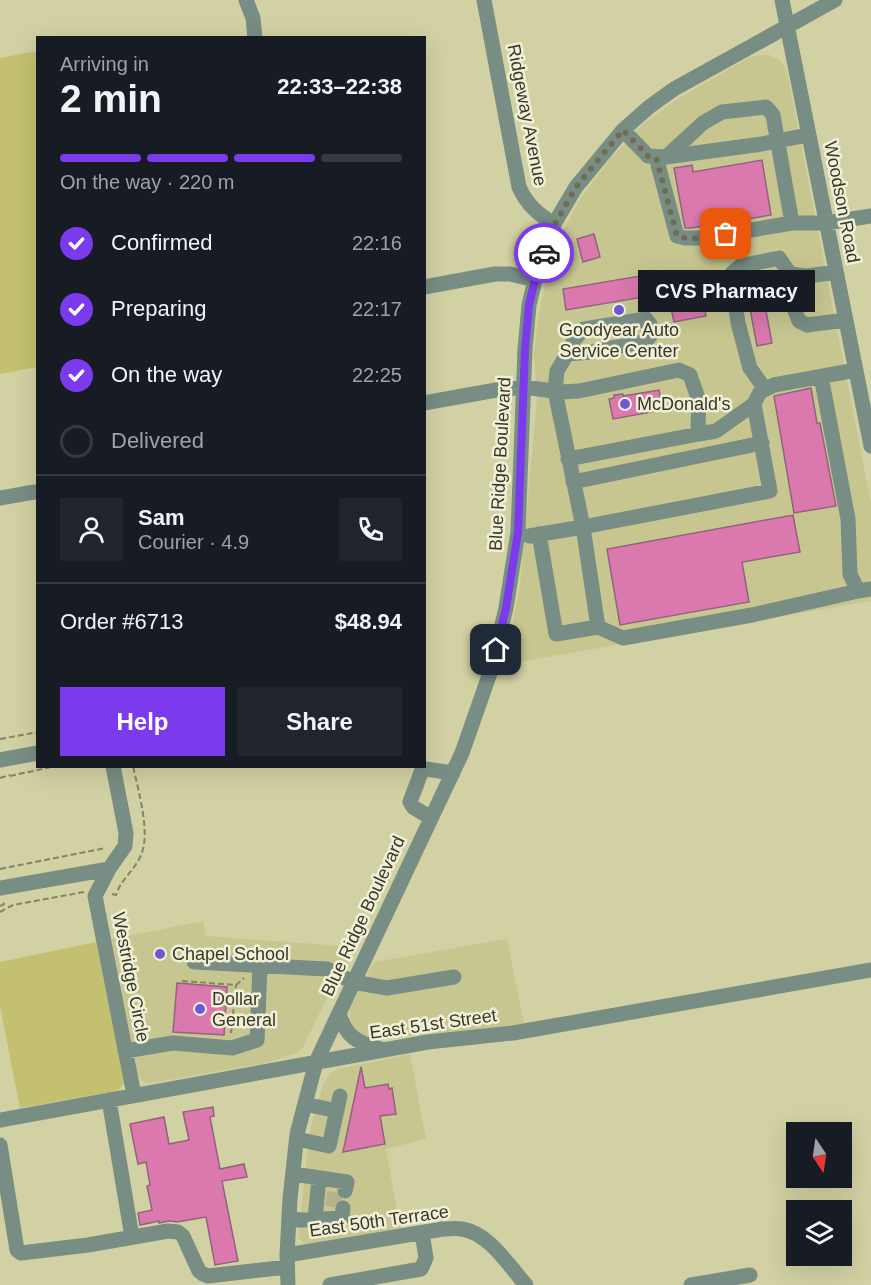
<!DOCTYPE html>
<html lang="en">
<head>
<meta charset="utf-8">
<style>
  :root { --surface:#171b24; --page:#20242c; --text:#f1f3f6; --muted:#9ea1a6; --line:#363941; --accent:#7c3aed }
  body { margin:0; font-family:Arial,sans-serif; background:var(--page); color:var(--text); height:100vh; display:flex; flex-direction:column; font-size:22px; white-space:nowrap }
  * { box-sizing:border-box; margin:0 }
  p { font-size:20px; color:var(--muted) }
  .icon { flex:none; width:33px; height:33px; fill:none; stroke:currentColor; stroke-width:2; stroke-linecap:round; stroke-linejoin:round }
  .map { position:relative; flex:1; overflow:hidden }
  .drawer { position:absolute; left:36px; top:36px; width:390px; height:732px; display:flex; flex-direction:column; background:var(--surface); border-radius:0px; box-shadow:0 6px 24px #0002 }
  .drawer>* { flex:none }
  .needle { width:39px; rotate:167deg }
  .tools { position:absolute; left:786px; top:1122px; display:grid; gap:12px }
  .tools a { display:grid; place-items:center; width:66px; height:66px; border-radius:0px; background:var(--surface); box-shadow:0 6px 24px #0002; font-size:30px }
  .pin { position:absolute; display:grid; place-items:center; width:51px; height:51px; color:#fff; margin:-26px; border-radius:12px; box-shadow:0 3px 9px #0006 }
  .courier { position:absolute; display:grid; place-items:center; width:60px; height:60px; margin:-30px; border:4px solid #7c3aed; border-radius:50%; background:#fff; color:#222; box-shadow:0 2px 8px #0007 }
  .bubble { position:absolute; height:42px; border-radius:0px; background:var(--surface); box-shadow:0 6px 24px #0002; font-size:20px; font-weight:700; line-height:42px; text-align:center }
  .summary em { font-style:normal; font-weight:700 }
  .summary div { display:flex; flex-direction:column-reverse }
  .summary { display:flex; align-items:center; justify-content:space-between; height:102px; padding:0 24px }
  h1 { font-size:39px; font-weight:700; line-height:45px }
  .bar { display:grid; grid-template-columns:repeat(4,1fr); gap:9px 6px; align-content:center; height:72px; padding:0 24px }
  .bar i { height:8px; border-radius:4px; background:var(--line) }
  .bar .active { background:var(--accent) }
  .bar p { grid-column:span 4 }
  .line { display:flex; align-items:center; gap:15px; padding:0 24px; border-top:2px solid var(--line) }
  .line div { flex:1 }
  .round { display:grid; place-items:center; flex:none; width:63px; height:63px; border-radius:0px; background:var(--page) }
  ol { padding:0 24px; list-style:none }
  li { display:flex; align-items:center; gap:18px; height:66px }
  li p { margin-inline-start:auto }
  li .icon { padding:6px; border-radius:50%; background:var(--accent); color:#fff; stroke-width:4 }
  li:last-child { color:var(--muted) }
  li i { width:33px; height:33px; border:3px solid var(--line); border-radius:50% }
  .primary-button { display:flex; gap:12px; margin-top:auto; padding:12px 24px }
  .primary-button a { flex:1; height:69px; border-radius:0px; background:var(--accent); color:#fff; font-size:24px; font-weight:700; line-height:69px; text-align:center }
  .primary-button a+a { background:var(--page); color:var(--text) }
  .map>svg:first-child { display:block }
  .built { fill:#c7c691 }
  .green { fill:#c3c16f }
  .building { fill:#db78ae; stroke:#8f657b; stroke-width:1.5 }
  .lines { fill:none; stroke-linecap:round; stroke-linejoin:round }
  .minor-tunnel { stroke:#b3b28a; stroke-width:15; stroke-dasharray:15 8; stroke-linecap:butt }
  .path { stroke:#858464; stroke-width:2; stroke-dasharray:6 3; stroke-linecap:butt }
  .minor { stroke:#788d84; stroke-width:15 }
  .done { stroke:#6f6e52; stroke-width:6; stroke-dasharray:0 10.8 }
  .route { stroke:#7c3aed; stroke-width:8 }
  .poi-dot { fill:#6e59d3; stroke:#f0f0d9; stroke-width:2 }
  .labels { text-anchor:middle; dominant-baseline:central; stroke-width:5; stroke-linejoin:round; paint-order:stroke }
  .street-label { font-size:18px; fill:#393826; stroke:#f0f0d9 }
  .poi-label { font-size:18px; fill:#393826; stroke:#f0f0d9; text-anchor:start }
</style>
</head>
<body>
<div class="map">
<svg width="871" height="1285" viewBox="0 0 871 1285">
  <rect width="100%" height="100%" fill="#d2d1a3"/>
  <path class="built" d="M760,55H770L781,61L787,72L871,503V601L501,665L512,628L520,584L537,399L534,356L538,317L546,282L553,256L564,230L580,199L610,159L643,124L676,100L748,58Z
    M203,921L206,936L355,947L325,1002L303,1047L297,1053L270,1062L147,1084L141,1080L137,1071L112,939Z
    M507,939L524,1024L490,1030L408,1036L381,1040L367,1039L359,1036L352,1026L350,1016V1008L374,962Z
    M410,1054L426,1139L386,1149L400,1228L308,1244L304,1243L299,1238V1228L307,1155L311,1126L324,1082L332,1072L338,1069Z"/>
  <path class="green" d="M37,51V367L0,374V58Z
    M96,942L124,1080L123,1085L118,1090L114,1092L20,1108L0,1006V962Z"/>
  <path class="building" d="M762,160L771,215L691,228H685L674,168L692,165L693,172Z
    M594,234L600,257L583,262L577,239Z
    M759,273L772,343L757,346L744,276Z
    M646,275L650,296L566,310L563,289Z
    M703,297L706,316L674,322L670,303Z
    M811,388L817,423H820L836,506L794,513L774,396Z
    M659,390L663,410L613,419L609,399L614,398V395L623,394V396Z
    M793,515L800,552L742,562L749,602L620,625L607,549Z
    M177,983L227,987L224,1035L173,1032Z
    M361,1067L365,1088L388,1084L389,1089L392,1088L396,1114L380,1116L385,1144L343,1152Z
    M213,1107L214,1116L210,1117L220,1169L244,1164L247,1177L222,1181L238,1261L215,1265L206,1217L177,1222L169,1221L159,1223V1221L140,1225L138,1213L152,1210L147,1186L150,1185L146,1162L138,1164L130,1124L164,1117L169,1144L189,1140L183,1112Z"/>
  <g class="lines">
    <path class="minor-tunnel" d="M333,1207L335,1190"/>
    <path class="path" d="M0,739L38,732
      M10,776L56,766
      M0,778L10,775
      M0,869L106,848
      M112,894L116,895C121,879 135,870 141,855C151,833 138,790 133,766
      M0,906L4,904L3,902
      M0,912L13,905L84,892
      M182,981L236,985L244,978
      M231,1033L236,985"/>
    <path class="minor" d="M246,0L253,18L255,38
      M484,0L519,187C527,205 538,214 554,224
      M782,0L871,446
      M623,130L648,156L666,157L762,144L808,135
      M656,157L677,236L685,238H704L792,223
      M666,157L703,123L722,112L766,107L773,115L792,223H826L871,216
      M790,274L795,311L799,321L807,325L846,320
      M424,287L495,274H510L535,280
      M821,376L848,519L850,574L858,591L871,589
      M765,389L750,368L738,323L731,274L740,266L779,258L790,274L807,276L836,272
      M424,403L496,390L524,387L560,392L579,391L679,370L690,375L699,401L698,426L699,434L568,459
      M699,434L716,431L754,404L760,392L774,385L856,370
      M573,482L762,443
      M0,498L34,492
      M539,534L556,634L598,627L583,527L555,391L557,371L567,354L592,352L646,341L651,335V326L646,319L584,329L574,340L567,354
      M529,536L583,527L770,491L754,404
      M598,627L623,638L752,615L858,591
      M0,760L38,753
      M113,766L126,833L125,846L109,869L95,896L134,1095
      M431,818L413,807L410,802L422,770L426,769L453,773
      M0,888L109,869
      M194,962L327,969L353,982L387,988L454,977
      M339,1013C346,1037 357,1043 381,1049
      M125,1051L173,1043L232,1048L257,1040L260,966
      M109,1100L132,1237
      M305,1104L337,1111
      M0,1120L428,1042L513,1033L871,970
      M297,1139L329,1146L340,1096
      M0,1145L17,1250L21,1253L88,1245L168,1231L178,1232L183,1236L199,1271L203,1274L208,1276L287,1267
      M293,1174L347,1182L345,1191
      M289,1219L304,1220L342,1218L343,1208
      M315,1219L319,1178
      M287,1255L443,1229C449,1229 456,1228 462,1229C489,1233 509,1266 526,1285
      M288,1285L287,1255L290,1199L297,1134L316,1062L462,753L491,670L506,608L518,532L525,349L529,305L535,280L554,224L576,187L623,130L649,107L674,89L835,0
      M330,1285L421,1269L426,1258L422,1233
      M691,1285L750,1275"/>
  </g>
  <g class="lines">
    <path class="done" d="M544,253L555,224L576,187L623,130L648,156L656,157L677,236C693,241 710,237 726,234"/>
    <path class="route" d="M496,650L506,608L518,532L525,349L529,305L535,280L544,253"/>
  </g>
  <g class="poi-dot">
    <circle cx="619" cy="310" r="6"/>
    <circle cx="625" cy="404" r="6"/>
    <circle cx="160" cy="954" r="6"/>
    <circle cx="200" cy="1009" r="6"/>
  </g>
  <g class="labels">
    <g class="street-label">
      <text transform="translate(527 115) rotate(79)">Ridgeway Avenue</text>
      <text transform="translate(842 202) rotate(79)">Woodson Road</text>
      <text transform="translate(500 464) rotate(-87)">Blue Ridge Boulevard</text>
      <text transform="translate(363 916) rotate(-65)">Blue Ridge Boulevard</text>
      <text transform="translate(131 977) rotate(79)">Westridge Circle</text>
      <text transform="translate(433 1024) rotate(-8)">East 51st Street</text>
      <text transform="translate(379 1221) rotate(-8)">East 50th Terrace</text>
    </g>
    <g class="poi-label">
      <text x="619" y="330" text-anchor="middle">Goodyear Auto<tspan x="619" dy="21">Service Center</tspan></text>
      <text x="637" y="404">McDonald's</text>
      <text x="172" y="954">Chapel School</text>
      <text x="212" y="999">Dollar<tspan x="212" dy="21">General</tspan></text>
    </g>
  </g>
</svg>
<div class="tools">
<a><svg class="needle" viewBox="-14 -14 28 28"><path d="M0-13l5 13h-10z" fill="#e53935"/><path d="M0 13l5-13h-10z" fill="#9ea1a6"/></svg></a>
<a><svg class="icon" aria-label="layers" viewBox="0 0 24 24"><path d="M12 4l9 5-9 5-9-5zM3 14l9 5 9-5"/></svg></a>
</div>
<div class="pin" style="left:726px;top:234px;background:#ea580c"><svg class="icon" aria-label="bag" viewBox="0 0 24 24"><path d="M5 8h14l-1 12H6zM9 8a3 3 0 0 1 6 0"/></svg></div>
<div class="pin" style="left:496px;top:650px;background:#1f2937"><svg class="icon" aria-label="home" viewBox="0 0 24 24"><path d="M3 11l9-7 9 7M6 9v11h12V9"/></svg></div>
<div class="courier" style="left:544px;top:253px"><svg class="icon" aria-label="car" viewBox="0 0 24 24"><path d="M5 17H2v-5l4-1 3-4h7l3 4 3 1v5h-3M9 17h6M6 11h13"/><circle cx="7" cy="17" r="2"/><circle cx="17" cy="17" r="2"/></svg></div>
<div class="bubble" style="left:638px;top:270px;width:177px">CVS Pharmacy</div>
<section class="drawer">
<div class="summary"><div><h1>2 min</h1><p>Arriving in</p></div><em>22:33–22:38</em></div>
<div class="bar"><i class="active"></i><i class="active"></i><i class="active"></i><i></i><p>On the way · 220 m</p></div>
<ol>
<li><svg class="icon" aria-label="check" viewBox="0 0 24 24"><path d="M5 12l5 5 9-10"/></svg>Confirmed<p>22:16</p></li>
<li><svg class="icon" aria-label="check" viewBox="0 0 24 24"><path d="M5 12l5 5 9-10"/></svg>Preparing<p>22:17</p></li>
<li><svg class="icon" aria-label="check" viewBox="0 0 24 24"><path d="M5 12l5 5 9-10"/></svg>On the way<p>22:25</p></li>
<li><i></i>Delivered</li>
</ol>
<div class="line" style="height:108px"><a class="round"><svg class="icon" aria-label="person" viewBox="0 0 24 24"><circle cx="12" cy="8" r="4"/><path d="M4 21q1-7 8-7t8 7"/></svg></a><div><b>Sam</b><p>Courier · 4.9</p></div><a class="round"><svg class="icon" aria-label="phone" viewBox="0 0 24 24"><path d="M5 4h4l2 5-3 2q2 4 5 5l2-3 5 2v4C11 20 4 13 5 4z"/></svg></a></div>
<div class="line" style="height:78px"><div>Order #6713</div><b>$48.94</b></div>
<div class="primary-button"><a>Help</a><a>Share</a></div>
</section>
</div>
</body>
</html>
